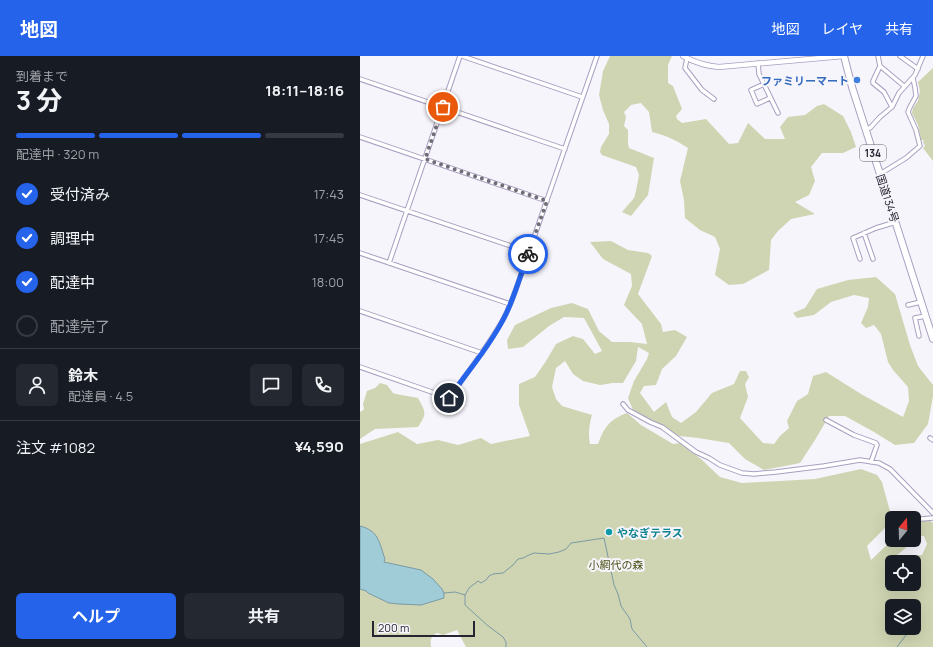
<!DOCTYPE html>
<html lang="ja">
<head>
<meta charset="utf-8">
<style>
  :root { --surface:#171b24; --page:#242831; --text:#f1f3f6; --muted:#9ea1a6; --line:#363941; --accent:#2563eb }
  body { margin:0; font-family:Manrope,"Noto Sans JP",sans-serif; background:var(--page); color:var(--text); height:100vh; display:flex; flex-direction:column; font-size:15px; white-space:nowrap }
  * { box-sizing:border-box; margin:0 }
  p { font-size:13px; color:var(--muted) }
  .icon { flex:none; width:22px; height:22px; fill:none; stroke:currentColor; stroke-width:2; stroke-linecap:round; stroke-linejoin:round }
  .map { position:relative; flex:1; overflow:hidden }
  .sheet { display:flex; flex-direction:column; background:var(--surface); width:360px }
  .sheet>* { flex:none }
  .needle { width:26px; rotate:19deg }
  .controls { position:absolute; left:525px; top:455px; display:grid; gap:8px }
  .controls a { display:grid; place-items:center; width:36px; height:36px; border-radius:6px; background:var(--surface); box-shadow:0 4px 16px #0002; font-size:20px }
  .scale { position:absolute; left:12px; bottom:10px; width:103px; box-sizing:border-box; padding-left:4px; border:2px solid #282431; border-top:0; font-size:11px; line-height:14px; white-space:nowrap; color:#282431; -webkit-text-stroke:3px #f7f5fc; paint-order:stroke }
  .pin { position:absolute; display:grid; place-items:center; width:34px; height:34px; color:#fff; margin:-17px; border:2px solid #fff; border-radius:50%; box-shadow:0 1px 4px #0007 }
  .courier { position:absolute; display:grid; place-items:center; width:40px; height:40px; margin:-20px; border:3px solid #2563eb; border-radius:50%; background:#fff; color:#222; box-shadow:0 1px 5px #0007 }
  .headline em { font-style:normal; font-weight:700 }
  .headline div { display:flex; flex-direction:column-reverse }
  .headline { display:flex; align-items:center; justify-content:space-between; height:68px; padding:0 16px }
  h1 { font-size:26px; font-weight:700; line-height:30px }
  .bar { display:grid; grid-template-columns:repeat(4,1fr); gap:6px 4px; align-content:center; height:48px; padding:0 16px }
  .bar i { height:5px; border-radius:3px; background:var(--line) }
  .bar .on { background:var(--accent) }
  .bar p { grid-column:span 4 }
  .line { display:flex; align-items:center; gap:10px; padding:0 16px; border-top:1px solid var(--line) }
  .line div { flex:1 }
  .round { display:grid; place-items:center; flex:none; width:42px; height:42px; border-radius:6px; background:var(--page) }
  ol { padding:0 16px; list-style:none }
  li { display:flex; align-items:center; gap:12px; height:44px }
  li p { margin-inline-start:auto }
  li .icon { padding:4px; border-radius:50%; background:var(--accent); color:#fff; stroke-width:4 }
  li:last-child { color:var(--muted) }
  li i { width:22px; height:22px; border:2px solid var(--line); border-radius:50% }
  .button { display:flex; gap:8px; margin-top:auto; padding:8px 16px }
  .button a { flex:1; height:46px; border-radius:6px; background:var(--accent); color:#fff; font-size:16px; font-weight:700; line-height:46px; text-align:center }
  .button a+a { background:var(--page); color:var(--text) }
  header { display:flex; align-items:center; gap:24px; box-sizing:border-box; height:56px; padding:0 20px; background:var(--accent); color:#fff }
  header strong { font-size:19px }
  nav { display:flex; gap:22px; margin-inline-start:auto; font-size:14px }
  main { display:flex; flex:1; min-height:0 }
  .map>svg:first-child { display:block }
  .green { fill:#cfd5b2; fill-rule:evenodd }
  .water { fill:#9fccd7; stroke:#7b9aa5 }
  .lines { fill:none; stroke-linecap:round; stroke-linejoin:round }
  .stream { stroke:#7b9aa5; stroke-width:1 }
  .minor-casing { stroke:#a99fc0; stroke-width:5.5 }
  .tertiary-casing { stroke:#a99fc0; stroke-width:6 }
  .trunk-casing { stroke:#a99fc0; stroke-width:8 }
  .minor { stroke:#fff; stroke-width:3.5 }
  .tertiary { stroke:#fff; stroke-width:4.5 }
  .trunk { stroke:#fff; stroke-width:6 }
  .done { stroke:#706d78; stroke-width:4; stroke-dasharray:0 7.2 }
  .route { stroke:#2563eb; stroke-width:5 }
  .shop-dot { fill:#3f7fe0; stroke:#f7f5fc; stroke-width:1.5 }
  .culture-dot { fill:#0f9aa8; stroke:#f7f5fc; stroke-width:1.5 }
  .labels { text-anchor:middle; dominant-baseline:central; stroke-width:4; stroke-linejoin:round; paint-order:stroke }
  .shield { fill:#f7f5fc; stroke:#66636e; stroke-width:1 }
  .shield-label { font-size:10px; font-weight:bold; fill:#282431 }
  .shop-label { font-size:11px; font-weight:bold; fill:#366cbe; stroke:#f7f5fc; text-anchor:end }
  .street-label { font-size:11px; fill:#282431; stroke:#f7f5fc }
  .culture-label { font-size:11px; font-weight:bold; fill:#0d838f; stroke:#f7f5fc; text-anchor:start }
  .park-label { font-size:11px; fill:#4e5319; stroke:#f7f5fc }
</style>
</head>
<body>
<header>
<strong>地図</strong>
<nav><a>地図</a><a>レイヤ</a><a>共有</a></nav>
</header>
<main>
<section class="sheet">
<div class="headline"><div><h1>3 分</h1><p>到着まで</p></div><em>18:11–18:16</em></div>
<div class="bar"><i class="on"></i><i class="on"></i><i class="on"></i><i></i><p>配達中 · 320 m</p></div>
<ol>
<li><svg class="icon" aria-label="check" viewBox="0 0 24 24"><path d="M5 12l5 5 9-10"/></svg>受付済み<p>17:43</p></li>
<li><svg class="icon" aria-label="check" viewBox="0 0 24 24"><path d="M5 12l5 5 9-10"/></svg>調理中<p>17:45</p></li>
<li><svg class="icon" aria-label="check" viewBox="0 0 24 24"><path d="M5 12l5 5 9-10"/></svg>配達中<p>18:00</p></li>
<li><i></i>配達完了</li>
</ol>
<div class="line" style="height:72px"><a class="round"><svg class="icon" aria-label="person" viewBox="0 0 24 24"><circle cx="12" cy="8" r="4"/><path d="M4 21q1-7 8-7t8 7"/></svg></a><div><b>鈴木</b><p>配達員 · 4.5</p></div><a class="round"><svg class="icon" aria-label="chat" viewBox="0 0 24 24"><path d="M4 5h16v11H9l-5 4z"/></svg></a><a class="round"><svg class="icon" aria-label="phone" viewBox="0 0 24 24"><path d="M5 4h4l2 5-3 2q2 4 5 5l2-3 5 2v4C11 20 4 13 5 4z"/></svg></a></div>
<div class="line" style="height:52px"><div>注文 #1082</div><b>¥4,590</b></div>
<div class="button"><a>ヘルプ</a><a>共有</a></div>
</section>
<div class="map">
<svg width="573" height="591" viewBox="0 0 573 591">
  <rect width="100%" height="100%" fill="#f7f5fc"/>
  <path class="green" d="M250,0H312L308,9V27L313,30L322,53L316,60L317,63L322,67L346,63L369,88L378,87L388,67L405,83H425L420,71L428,61L445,59L457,50L464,48L483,60L491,76L496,91L483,97H462L451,111L455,125L449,139L435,146L455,158L431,163L418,175L411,184L409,214L383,228L369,229L355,219L360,193L355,181L340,174L325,162L324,144L320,125L328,92C316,84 305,79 292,76L289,56L281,47L271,49L264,56L266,61L264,70L268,74V88L269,92L294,102L288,139L271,160L264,157L262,156L274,142L276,135L279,119L276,111L242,99L240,96L241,91L249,78V68L243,54L239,39L243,15Z
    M573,12V105L563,92L565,90L563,86L564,84H561L558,69L552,57L553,52L558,45L560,35L558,26Z
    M251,185L268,194L288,197L292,200L278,238L301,268L303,276L315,274L327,281L316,300L302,313L296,329L284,330L280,337L294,356L306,346L312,361L321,367L336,356L352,337L374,328L380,315H386L389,321L385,328L388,341L380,362L403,387L414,388L420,380L429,372L427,365L437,345L448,338L453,320L466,316L501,338L543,361L549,345L548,331L533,314L528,306L521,278L514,269L506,272L501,267L508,251L509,242L494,239L471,246L454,259L437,262L433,257L445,252L457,233L488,224L516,221L535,238L550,289L558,310L573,329V340L568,368L554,387L535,389L514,376L485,360H469L455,384L440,407L404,414L385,403L369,387L338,382L319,380L273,354L268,342L274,325L287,303L289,297L278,291L276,305L263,327H253L240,329L223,325L213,318L205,305L196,312L192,331L196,343L202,350L232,359C229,369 228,379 230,388H238C245,370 249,364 267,357L281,369L313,388L320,387L341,403L360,421L382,427L455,423L501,413L517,419L522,426L531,459L526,471L507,490L511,504L532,484H553L548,490L535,501L545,503L551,499H562L567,488L564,480H557L554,483V468L566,462L573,467V591H106L97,574L83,579L77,577C71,580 70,584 71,591H0V388L38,376L57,388L78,384L98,389L121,382L131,388L170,380L159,349V328L175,321L186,305L196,288L213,280L223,283L235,298L242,295L224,262L204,261L189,270L163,291L148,293L147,284L155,269L191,252L212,247L228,253L239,275L252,286H270L287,288L282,268L264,249L272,230L271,218L243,203L230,186ZM532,506H554V528H532ZM532,550H554V572H532Z
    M20,327L27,329L33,337L36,338L58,342C66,357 67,357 58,371L15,373L0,383V355L1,356L4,353L3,348L7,335L15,332Z"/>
  <path class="water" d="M0,470C19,475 19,486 25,503L24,506L61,514L73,523L82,533L84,537V542L61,549L39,548L29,547L8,537L6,535L0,533Z"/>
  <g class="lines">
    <path class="stream" d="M84,537L95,536L105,539L109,532L118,525L121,527L126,524L129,520L133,518L143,517L153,509L158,503L163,502L169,499L174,497L189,498L199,496L206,493L211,487L244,482L254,529L258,538L261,550L270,563L272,573L287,591
      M105,539V549L127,569L143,581L146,586V591
      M537,591L546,579L547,572"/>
    <defs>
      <path id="minor" d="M102,0L222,41
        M518,0L520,10L544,30
        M540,0L558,13
        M327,2L325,12L342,34L354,43
        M398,7L399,18L418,57
        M520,10L513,25V27L524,36L532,51
        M0,23L205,93
        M404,28L391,34L397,48L410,42
        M506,73L510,72L520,61L532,51L539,37L555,19L563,0
        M0,81L187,145
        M520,118L546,102L560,90L556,74L548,56L550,51L556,40L555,32L553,22
        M0,139L169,196
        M504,177L513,203
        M0,197L150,248
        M500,203L493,182L516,172L536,166
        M29,207L100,0
        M548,249L561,246
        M0,255L122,297
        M559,280L555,262L566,260
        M0,311L89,342C107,317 126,293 141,267C147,257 151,247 155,236L237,0
        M263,348L268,354L290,366L302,371L336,396L349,402L360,409L382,417L394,418L416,416L464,410L500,404L519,407L530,413L573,457
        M466,364L494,379L516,387L517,389L511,406
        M570,382L573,384
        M554,464L561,463L573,462
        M531,484L532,483"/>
      <path id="tertiary" d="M323,0C334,6 346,10 359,11L484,0"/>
      <path id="trunk" d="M484,0L492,31L573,283"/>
    </defs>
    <use href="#minor" class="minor-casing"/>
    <use href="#tertiary" class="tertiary-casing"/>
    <use href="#trunk" class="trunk-casing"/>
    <use href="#minor" class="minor"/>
    <use href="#tertiary" class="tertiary"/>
    <use href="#trunk" class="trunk"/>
  </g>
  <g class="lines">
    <path class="done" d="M83,51L65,103L187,145L168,198"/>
    <path class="route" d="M89,342C108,315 132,287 146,258C155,239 161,218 168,198"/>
  </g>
  <circle class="shop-dot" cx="497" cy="24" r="4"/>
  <circle class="culture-dot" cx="249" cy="476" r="4"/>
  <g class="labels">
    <rect class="shield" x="500" y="89" width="26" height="16" rx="3"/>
    <g class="shield-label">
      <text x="513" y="97">134</text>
    </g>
    <g class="shop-label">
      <text x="489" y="24">ファミリーマート</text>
    </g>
    <g class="street-label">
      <text transform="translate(528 142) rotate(72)">国道134号</text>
    </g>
    <g class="culture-label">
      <text x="257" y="476">やなぎテラス</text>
    </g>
    <g class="park-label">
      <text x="256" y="508">小網代の森</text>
    </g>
  </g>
</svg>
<div class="controls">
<a><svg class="needle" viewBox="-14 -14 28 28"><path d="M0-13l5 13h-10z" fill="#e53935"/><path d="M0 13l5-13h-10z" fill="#9ea1a6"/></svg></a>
<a><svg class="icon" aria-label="locate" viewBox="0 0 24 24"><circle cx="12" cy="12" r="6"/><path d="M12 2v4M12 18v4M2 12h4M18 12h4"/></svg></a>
<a><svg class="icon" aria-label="layers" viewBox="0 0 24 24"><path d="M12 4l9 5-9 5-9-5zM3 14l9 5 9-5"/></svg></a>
</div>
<div class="scale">200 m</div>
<div class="pin" style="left:83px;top:51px;background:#ea580c"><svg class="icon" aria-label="bag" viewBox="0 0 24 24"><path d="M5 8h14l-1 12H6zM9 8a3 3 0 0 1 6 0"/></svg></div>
<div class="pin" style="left:89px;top:342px;background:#1f2937"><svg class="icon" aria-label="home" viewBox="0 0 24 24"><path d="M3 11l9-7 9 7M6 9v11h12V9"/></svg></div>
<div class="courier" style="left:168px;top:198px"><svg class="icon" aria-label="bike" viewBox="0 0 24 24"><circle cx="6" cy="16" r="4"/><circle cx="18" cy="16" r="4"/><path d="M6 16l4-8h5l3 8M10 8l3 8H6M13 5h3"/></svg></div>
</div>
</main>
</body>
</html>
